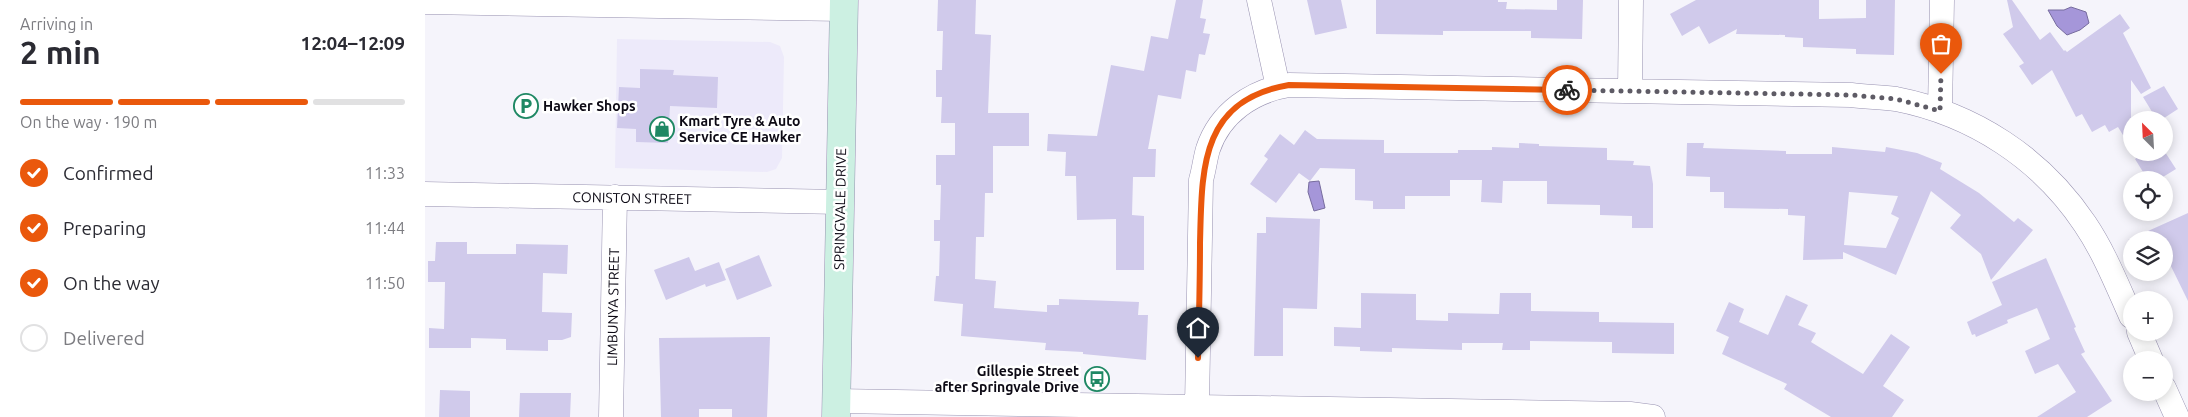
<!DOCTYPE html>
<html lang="en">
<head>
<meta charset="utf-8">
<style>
  :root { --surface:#fff; --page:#f2f2f3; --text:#2b2b33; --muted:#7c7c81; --line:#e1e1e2; --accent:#ea580c }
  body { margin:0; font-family:Ubuntu,sans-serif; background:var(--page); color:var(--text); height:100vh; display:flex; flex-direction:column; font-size:19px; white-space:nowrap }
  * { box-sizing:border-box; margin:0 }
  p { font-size:16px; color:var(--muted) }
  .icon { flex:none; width:28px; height:28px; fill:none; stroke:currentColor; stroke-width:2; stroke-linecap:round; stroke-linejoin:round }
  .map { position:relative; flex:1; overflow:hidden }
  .sheet { display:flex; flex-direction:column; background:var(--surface); width:425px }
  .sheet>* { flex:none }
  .needle { width:32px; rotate:336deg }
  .tools { position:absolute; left:1698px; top:111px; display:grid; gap:10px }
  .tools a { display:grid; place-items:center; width:50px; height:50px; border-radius:50%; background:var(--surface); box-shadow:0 2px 12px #0003; font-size:25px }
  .pin { position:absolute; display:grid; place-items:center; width:42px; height:42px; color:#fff; margin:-51px -21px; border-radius:50% 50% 50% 0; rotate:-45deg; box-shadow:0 0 5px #0007 }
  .pin .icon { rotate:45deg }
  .courier { position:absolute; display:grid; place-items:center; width:50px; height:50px; margin:-25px; border:4px solid #ea580c; border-radius:50%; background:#fff; color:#222; box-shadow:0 1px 6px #0007 }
  .head em { font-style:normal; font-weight:600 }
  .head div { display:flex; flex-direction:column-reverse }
  .head { display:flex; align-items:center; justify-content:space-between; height:85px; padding:0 20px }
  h1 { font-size:32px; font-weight:600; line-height:38px }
  .bar { display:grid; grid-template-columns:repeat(4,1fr); gap:8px 5px; align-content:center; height:60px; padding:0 20px }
  .bar i { height:6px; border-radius:4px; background:var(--line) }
  .bar .active { background:var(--accent) }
  .bar p { grid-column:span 4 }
  ol { padding:0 20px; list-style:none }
  li { display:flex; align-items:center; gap:15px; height:55px }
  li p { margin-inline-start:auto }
  li .icon { padding:5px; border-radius:50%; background:var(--accent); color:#fff; stroke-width:4 }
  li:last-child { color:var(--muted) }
  li i { width:28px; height:28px; border:2px solid var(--line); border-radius:50% }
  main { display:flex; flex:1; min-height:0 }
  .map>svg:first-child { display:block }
  .built { fill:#edeafa }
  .water { fill:#a596d9; stroke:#776c9e }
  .building { fill:#d0caeb; fill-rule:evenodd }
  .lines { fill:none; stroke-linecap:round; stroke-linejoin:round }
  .street-casing { stroke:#9892b1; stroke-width:25 }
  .secondary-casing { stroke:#9892b1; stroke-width:29 }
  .street { stroke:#fff; stroke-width:24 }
  .secondary { stroke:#ccf0e2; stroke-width:28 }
  .done { stroke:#5e5b65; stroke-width:5; stroke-dasharray:0 9 }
  .route { stroke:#ea580c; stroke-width:6 }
  .labels { text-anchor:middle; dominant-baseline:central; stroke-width:5; stroke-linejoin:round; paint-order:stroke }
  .poi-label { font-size:14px; font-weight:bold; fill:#0c0914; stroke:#fff; text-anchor:start }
  .street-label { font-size:14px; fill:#0c0914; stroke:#fff }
</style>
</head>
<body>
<main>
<section class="sheet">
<div class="head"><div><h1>2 min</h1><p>Arriving in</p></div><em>12:04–12:09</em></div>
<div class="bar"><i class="active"></i><i class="active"></i><i class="active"></i><i></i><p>On the way · 190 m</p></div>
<ol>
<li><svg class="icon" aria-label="check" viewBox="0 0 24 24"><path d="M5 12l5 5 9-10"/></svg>Confirmed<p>11:33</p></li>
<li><svg class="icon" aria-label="check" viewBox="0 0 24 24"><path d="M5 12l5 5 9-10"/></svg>Preparing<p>11:44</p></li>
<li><svg class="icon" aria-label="check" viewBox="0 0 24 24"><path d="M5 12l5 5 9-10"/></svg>On the way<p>11:50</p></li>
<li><i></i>Delivered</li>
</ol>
</section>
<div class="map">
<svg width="1763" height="417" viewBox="0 0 1763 417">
  <rect width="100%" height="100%" fill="#f5f4fb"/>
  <path class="built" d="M192,39L345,42L355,46L359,57L357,158L351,169L342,172L190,168Z"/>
  <path class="water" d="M1646,7L1661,12L1664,23L1655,30L1642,35L1632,26L1623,10H1639Z
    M894,181L900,208L889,211L883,192L884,182Z"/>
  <path class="building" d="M513,0H551L550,34L566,35L563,113H604V146H568V193H560L559,237H551L550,279L571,281L569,308L622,312V305H634V299L714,302L713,315H723L721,360L658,354V352L620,350L621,343L536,336L538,304L509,301L511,276H514L515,241H509V220H515L516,185H511V155H530V123H516L517,97H511V70H517L518,31H512Z
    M751,0H778L775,18L781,19L778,33L785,34L780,55L774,54L771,72L761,70L756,99L733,95L723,149H731L730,177H708L707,215L719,216V270H691V219L652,220L651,176H640L641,152L622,151L623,134L672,136L686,65L719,71L726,36L743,39Z
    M882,0H916L922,28L890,35Z
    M951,0H1073V2H1082L1081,9L1132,10V0H1158L1157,39L1106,38V31H1018V35L951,34Z
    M1271,0H1394V19L1441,18V0H1470L1469,55L1431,54V49L1378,47V38L1360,37V35L1311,34L1312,29L1284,44L1274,26L1257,36L1245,14Z
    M1582,0H1587L1615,40L1625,32L1639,51L1640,50L1642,52L1695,14L1705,28L1698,33L1726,88L1716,94L1706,80V148L1693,127L1684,132L1680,125L1667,132L1657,114L1651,117L1627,70L1607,85L1594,66L1599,63L1578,34L1588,27Z
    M215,69L249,70L248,75L293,77L292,108L245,106L243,143L211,142V129L192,128L194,87L215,88Z
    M1739,86L1753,109L1736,120H1732L1718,97Z
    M880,130L892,139L959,140V153H1033V150H1067V147L1094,148V143L1114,144V146L1182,148V160L1209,161L1208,165L1225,166L1228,184V228H1207V216L1175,215V205L1122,204V181H1078L1077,203L1056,202L1057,180H1025V196H980V209H948V201L930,200V169L895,168L885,181L874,173L851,203L825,184L843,159L839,156L855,134L869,145Z
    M1262,143H1279L1278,148L1361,151V154H1407V147L1460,152L1461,147L1492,153L1517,163L1515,169L1554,193L1589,222L1593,218L1608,230L1566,280L1556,254L1525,228L1536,215L1506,191L1471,275L1418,252V259L1378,260L1380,216L1363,215V209L1299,208V192H1285V177L1261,176ZM1424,192L1473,196L1466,214L1474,218L1461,248L1419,245Z
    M1720,152H1740L1751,169L1733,180H1723L1710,159Z
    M1763,213V301L1739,252V240H1703Z
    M841,217L895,219L892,309L858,308V356H829L832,233H841Z
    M11,242H42V254H91V244L143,245L142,274L118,273L117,312L147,313L146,337L137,340H123V351L81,350V339L46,338V348H4V328L19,329L20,282H3V261H10Z
    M334,255L347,286L312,300L300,269Z
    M264,257L270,271L294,262L301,280L281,287L280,284L241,300L229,270Z
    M1621,258L1651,327L1649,328L1660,352L1656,354L1687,401L1662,417H1612L1651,392L1633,364L1610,374L1600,351L1625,339L1612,308L1582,320L1583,323L1551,337L1550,334L1547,335L1542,322L1577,305L1567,282Z
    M936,293L991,294V320L1023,321V313L1074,314L1075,293H1106V311L1174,312V322L1249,323V354L1187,353V342L1105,341V350H1077L1078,343H1037V350L967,348V352L935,351V347L909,346V327L936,328Z
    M1361,295L1383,305L1373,325L1391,333L1386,342L1438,374L1466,334L1485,347L1458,386L1479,400L1467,417H1406L1359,389L1362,384L1297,354L1304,337L1291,331L1304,302L1319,309L1314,322L1343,335Z
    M345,337L342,417H307V409H274V417H236L234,338Z
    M15,390L45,391V417H14Z
    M95,393H146L145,417H94Z"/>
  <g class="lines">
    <defs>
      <path id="street" d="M834,0L853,87
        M0,2L418,9
        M1205,91L1206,0
        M1515,111L1517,0
        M0,194L415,202
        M1714,332L1726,360
        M1739,388L1752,417
        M411,401L1205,414L1228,417
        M772,406L776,180C779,170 780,159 783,149C795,113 827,91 864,85L1426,95C1441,97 1456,97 1471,99C1548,114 1616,158 1660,224C1679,252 1692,285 1706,316
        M186,417L190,197"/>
      <path id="secondary" d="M411,417L419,0"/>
    </defs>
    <use href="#street" class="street-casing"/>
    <use href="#secondary" class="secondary-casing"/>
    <use href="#street" class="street"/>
    <use href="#secondary" class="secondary"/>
  </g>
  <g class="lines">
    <path class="done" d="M1142,90L1426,95L1471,99L1515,111L1516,74"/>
    <path class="route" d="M773,358C774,320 775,282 775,243C777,171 774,100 864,85L1142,90"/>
  </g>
  <defs>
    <symbol id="parking-ring" viewBox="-11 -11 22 22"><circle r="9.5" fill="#fff" stroke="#1f8864" stroke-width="1.5"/><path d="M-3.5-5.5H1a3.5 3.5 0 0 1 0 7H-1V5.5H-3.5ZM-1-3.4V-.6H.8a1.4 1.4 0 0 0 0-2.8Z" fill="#1f8864"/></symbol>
    <symbol id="shop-ring" viewBox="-11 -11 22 22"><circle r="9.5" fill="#fff" stroke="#1f8864" stroke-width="1.5"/><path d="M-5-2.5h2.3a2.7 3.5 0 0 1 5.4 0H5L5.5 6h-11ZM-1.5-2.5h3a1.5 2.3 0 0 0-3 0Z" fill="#1f8864"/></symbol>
    <symbol id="bus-ring" viewBox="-11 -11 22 22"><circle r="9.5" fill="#fff" stroke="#1f8864" stroke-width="1.5"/><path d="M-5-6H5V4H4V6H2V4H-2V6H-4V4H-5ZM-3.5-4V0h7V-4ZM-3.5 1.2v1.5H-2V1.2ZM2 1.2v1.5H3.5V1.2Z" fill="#1f8864"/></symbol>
  </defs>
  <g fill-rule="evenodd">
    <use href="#parking-ring" x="87" y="92" width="28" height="28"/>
    <use href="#shop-ring" x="223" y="115" width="28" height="28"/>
    <use href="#bus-ring" x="658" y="365" width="28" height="28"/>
  </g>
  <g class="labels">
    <g class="poi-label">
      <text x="118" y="106">Hawker Shops</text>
      <text x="254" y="121">Kmart Tyre &amp; Auto<tspan x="254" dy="16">Service CE Hawker</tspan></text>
      <text x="654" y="371" text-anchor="end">Gillespie Street<tspan x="654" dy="16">after Springvale Drive</tspan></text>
    </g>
    <g class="street-label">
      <text transform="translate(207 198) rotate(1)">CONISTON STREET</text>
      <text transform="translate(415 209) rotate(-89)">SPRINGVALE DRIVE</text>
      <text transform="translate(188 307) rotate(-89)">LIMBUNYA STREET</text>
    </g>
  </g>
</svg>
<div class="tools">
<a><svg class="needle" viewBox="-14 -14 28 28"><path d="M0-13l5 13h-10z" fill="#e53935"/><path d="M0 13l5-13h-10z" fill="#7c7c81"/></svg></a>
<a><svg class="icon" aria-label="locate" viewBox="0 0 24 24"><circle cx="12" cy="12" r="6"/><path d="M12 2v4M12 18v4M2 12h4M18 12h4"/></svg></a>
<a><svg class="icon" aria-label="layers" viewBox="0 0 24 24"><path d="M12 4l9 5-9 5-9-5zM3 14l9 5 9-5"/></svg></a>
<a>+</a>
<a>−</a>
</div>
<div class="pin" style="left:1516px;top:74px;background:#ea580c"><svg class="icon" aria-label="bag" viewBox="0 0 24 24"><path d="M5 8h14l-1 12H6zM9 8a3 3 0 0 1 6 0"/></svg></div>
<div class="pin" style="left:773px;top:358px;background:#1f2937"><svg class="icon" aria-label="home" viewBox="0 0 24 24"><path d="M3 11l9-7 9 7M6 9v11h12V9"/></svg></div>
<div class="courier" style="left:1142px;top:90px"><svg class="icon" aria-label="bike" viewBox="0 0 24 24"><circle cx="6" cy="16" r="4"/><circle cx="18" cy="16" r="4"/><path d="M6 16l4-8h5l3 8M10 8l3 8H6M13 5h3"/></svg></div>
</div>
</main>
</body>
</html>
